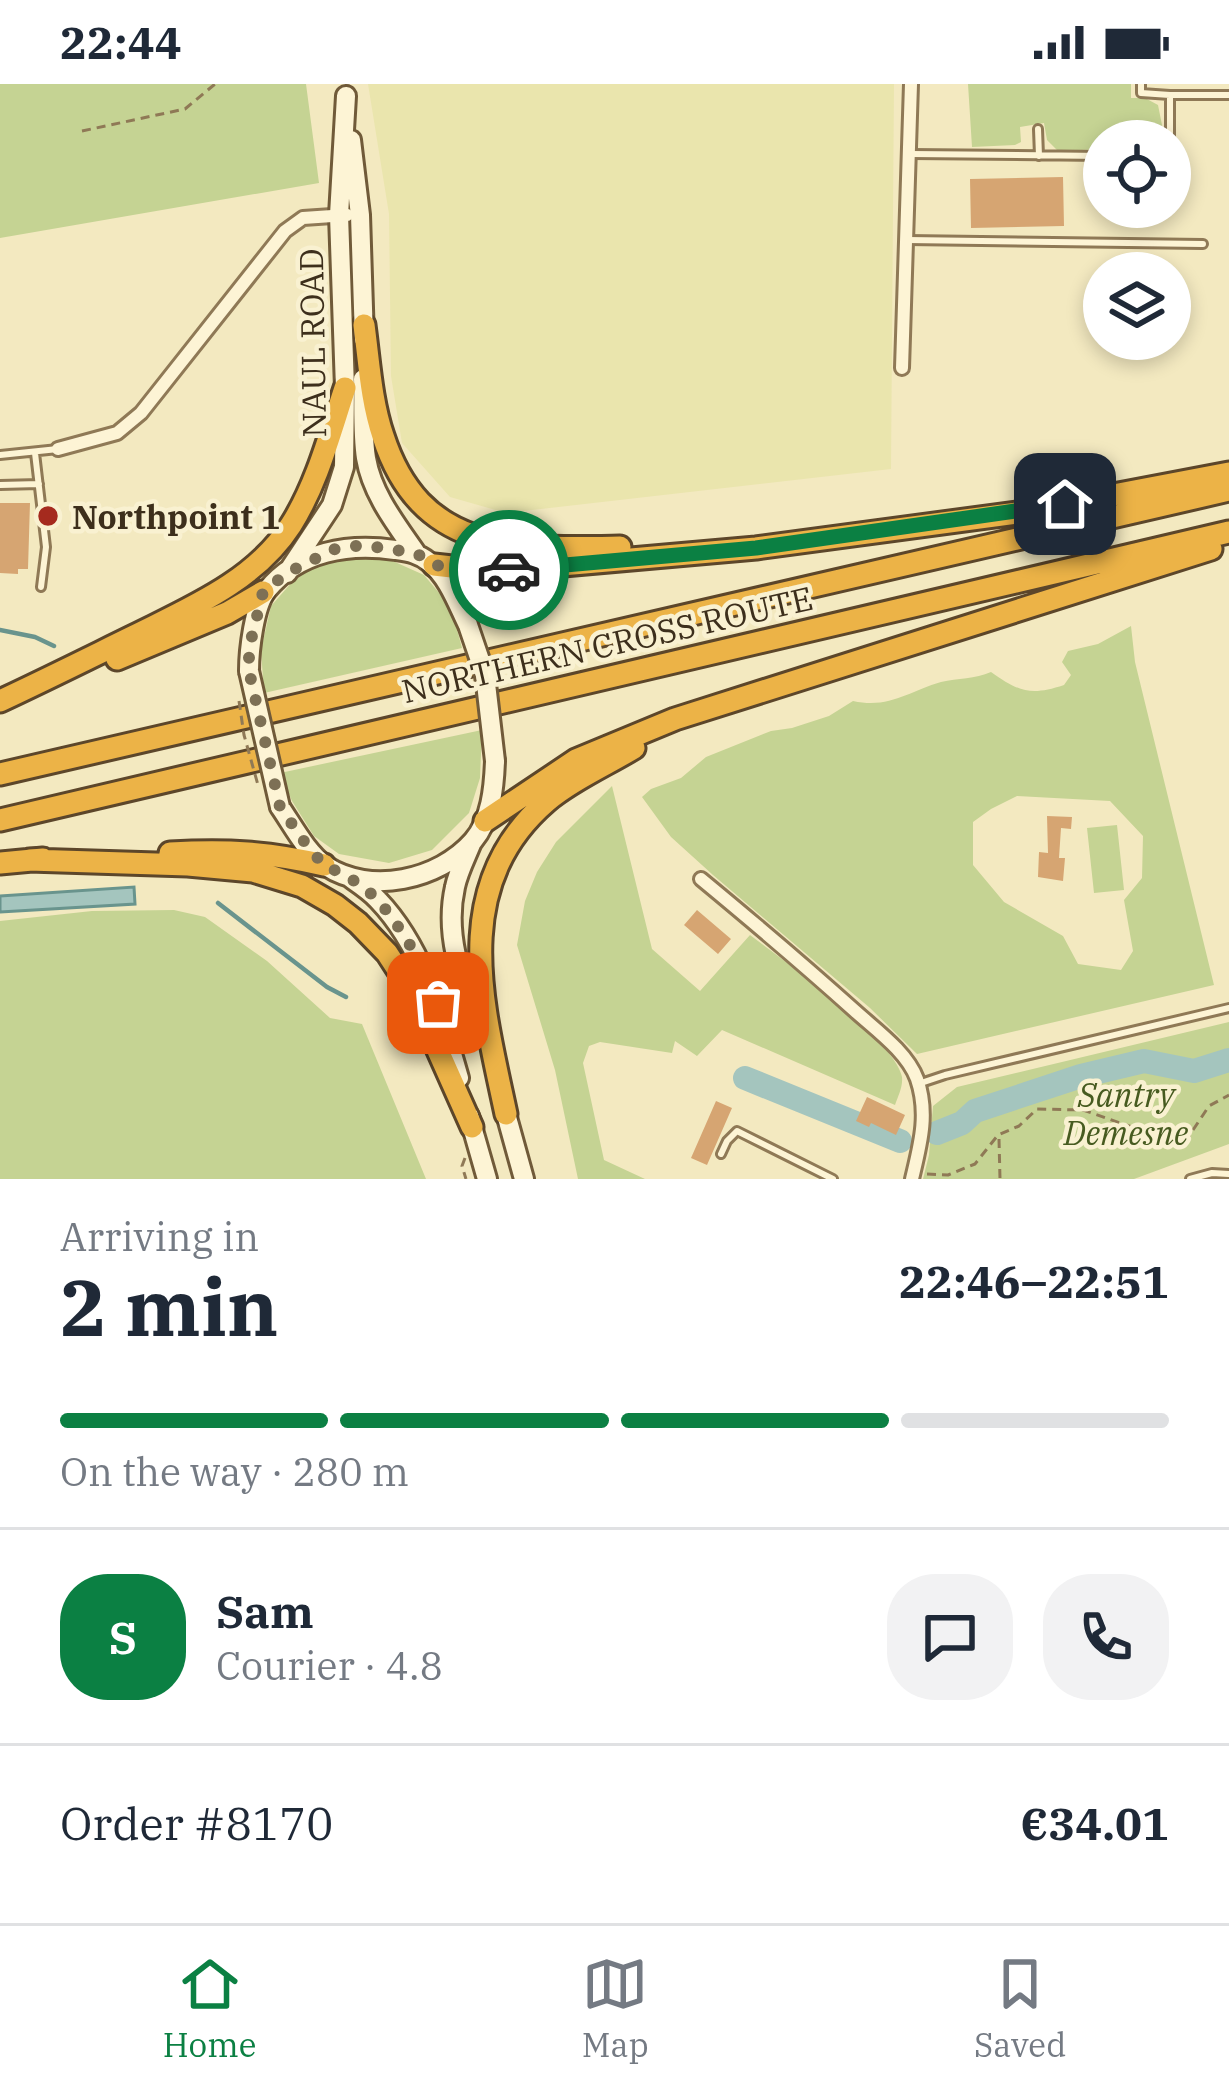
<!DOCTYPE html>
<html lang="en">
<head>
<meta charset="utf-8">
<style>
  :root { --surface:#fff; --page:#f2f2f3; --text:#1f2937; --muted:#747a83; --line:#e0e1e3; --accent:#0b8043 }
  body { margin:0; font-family:"IBM Plex Serif",serif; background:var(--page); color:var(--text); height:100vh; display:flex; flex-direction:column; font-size:45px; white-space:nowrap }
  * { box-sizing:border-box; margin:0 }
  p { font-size:39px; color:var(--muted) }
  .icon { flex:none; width:66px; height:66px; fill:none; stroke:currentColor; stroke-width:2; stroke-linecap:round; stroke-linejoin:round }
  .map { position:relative; height:1095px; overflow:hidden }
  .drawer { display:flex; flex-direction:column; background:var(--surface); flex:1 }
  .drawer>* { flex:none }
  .tools { position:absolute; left:1083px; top:36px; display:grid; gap:24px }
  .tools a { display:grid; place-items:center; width:108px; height:108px; border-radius:50%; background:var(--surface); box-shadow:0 6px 18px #0003; font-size:60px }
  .pin { position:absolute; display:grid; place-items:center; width:102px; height:102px; color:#fff; margin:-51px; border-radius:24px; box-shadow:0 6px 18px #0006 }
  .courier { position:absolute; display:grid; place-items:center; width:120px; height:120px; margin:-60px; border:9px solid #0b8043; border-radius:50%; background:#fff; color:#222; box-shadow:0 3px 15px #0007 }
  .head em { font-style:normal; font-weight:800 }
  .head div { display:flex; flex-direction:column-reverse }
  .head { display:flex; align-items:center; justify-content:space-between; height:204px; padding:0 60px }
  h1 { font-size:78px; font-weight:800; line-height:90px }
  .bar { display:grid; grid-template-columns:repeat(4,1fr); gap:18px 12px; align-content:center; height:144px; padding:0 60px }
  .bar i { height:15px; border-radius:9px; background:var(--line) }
  .bar .current { background:var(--accent) }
  .bar p { grid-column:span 4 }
  .line { display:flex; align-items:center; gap:30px; padding:0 60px; border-top:3px solid var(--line) }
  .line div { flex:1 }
  .round { display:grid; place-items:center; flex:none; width:126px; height:126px; border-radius:48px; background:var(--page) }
  .status { display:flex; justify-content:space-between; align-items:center; height:84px; padding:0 60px; background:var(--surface); direction:ltr }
  .status svg { height:33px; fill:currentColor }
  .menu { display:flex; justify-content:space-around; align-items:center; height:168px; border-top:3px solid var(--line); background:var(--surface); font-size:33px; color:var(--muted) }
  .menu a { display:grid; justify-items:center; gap:6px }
  .menu .current { color:var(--accent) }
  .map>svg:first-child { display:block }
  .farmland { fill:#eae5ad }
  .green { fill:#c5d393; fill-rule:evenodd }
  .water { fill:#a4c5be; stroke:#69948d; stroke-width:3 }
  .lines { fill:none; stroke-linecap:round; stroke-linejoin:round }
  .stream { stroke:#69948d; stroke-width:4.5 }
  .river { stroke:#a4c5be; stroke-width:24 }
  .building { fill:#d6a572 }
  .service-casing { stroke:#8f7956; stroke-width:12 }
  .minor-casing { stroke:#8f7956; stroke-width:18 }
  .secondary-casing { stroke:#705a39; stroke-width:24 }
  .motorway-casing { stroke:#5c462a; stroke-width:27 }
  .path { stroke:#8f7956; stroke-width:3; stroke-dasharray:9 6; stroke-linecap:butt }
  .service { stroke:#fdf4d5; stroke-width:6 }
  .minor { stroke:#fdf4d5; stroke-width:12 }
  .secondary { stroke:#fdf4d5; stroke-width:18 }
  .motorway { stroke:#ecb347; stroke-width:21 }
  .secondary-bridge-casing { stroke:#705a39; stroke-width:24; stroke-linecap:butt }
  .path-bridge { stroke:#8f7956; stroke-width:3; stroke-dasharray:9 6; stroke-linecap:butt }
  .secondary-bridge { stroke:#fdf4d5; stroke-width:18 }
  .done { stroke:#7d7055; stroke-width:12; stroke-dasharray:0 21.6 }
  .route { stroke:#0b8043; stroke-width:15 }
  .poi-dot { fill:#a52a1e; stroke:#f9f1d1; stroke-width:4.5 }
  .labels { text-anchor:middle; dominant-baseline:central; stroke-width:9; stroke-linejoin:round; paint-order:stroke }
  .street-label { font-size:33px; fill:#3d2f1c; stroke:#f9f1d1 }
  .poi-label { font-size:33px; font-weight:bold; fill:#3d2f1c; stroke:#f9f1d1; text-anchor:start }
  .park-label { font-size:33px; font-style:italic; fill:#475b20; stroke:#f9f1d1 }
</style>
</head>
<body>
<div class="status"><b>22:44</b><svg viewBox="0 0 49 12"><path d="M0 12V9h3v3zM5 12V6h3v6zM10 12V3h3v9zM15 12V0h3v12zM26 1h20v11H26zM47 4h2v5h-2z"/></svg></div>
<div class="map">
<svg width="1229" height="1095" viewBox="0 0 1229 1095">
  <rect width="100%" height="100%" fill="#f3e9c0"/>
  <path class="farmland" d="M368,0H894L891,385L506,429L450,413L402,359L391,292L389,130Z"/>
  <path class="green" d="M0,0H306L319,99L0,154Z
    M968,0H1131V14H1145L1158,21L1162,41L1160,53L1154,57H1104V65L1058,67L1047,56L1044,39L1020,43L1021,58L1015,61L972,63Z
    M347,471L386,474L424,491L451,523L462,564L264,609L261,566L271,522L300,489Z
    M1131,542L1135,578L1214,901L917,970L870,924L713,791L671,753L642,713L651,705L681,694L706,673L771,647L792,644L829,632L853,617C890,625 909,607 941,598C958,594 975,595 991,588C1019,608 1031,612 1064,601L1071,591L1062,578L1068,567L1098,560ZM1017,712L1110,717L1143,752L1142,794L1124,816L1133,867L1121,886L1078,880L1063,852L1004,818L973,781V738L991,725Z
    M482,646L480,694L469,729L432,766L389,779L339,770L314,752L292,717L280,689Z
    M612,702L652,865L700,907L750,851C783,876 895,956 902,993C903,1003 898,1012 895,1021L722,946L697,972L675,957L672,969L600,958L589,962L583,979L604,1076L645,1095H578L555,986L517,861L525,817L537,788L556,758Z
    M1117,741L1124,806L1094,809L1087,744Z
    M174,826L205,833L267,877L330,934L362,940L426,1095H0V837L92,827Z
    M1229,938V1060L1134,1095H923L929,1071L933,1022L957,1003Z"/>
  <path class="water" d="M134,803L135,820L0,828V812Z"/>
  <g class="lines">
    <path class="stream" d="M0,546L35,553L54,562
      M218,819L327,903L346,913"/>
    <path class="river" d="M745,994L900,1057
      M937,1049L962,1039L975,1027L1081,992L1144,977L1194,987L1229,976"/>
  </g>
  <path class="building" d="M1063,93L1064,142L971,144L970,95Z
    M0,419H30L28,485H18V490L0,489Z
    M1047,732L1072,733L1071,745L1061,744L1059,774H1065L1063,797L1038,793L1039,768L1048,769Z
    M697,826L731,855L718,870L684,841Z
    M867,1013L905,1031L896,1051L871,1039L869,1043L856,1037Z
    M716,1017L732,1024L707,1081L691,1074Z"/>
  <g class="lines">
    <defs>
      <path id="service" d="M1141,0V9L1170,11V72
        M1170,11H1229
        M1038,45L1039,72
        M911,70L1104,72
        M907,156L1203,160
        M35,369L46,463L41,503
        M0,371L58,365
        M0,401L39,400
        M918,1000L945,991L1229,924
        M721,1070L727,1057L737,1047L833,1095
        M1190,1095L1212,1089L1229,1090"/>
      <path id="minor" d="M902,284L911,0
        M58,365L117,349L141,329L285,147L303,134L347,131
        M701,795C753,838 805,882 855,927C876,946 907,968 917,995C929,1030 920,1061 912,1095"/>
      <path id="secondary" d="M351,56L360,131L364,255
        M363,295C364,321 362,348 366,374C372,410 396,440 416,469
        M287,489L332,421L344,383L345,304L339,131L346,12
        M249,587C249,567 254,521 267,506C299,467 349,459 395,466C409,468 418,469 429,478C448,492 458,521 468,541
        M280,723C293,742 307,769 326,782C370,811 439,796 473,757C491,736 494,704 495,677
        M472,758C466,773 458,788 455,803C443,856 465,903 483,952
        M349,793C359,800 370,807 378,816C424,864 441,932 459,994
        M503,1019L524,1095
        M469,1032L487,1095"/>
      <path id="motorway" d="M364,241C369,278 371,317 383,352C421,470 515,465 620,463
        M434,481L479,486H506L756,464L1024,428L1229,389
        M117,575L227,529L263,508
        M0,617C45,596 89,574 134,552C190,524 255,497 291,441C317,400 330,349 345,304
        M0,690L1229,406
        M0,736L1229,448
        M485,737L576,676L675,635L1211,465
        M170,769C228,766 267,768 324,781
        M29,776L188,781L253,787L302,802L335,821L358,839L387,869L411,906L472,1043
        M0,779L43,775
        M506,1030C483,921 448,802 547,717C572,696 606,681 634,664"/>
    </defs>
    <use href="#service" class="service-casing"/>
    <use href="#minor" class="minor-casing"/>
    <use href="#secondary" class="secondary-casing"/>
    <use href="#motorway" class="motorway-casing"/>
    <path class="path" d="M82,47L185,25L215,0
      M999,1055L1000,1095
      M465,1074L462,1082L466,1095
      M927,1090L948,1091L975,1080L998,1051L1019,1042L1037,1025L1083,1026L1172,1057L1189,1052L1209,1022L1229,1011"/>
    <use href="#service" class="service"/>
    <use href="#minor" class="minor"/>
    <use href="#secondary" class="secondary"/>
    <use href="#motorway" class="motorway"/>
    <defs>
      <path id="secondary-bridge" d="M468,541L485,591L495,677
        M249,587L280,723"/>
    </defs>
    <use href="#secondary-bridge" class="secondary-bridge-casing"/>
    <path class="path-bridge" d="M239,617L244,651L258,701"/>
    <use href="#secondary-bridge" class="secondary-bridge"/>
  </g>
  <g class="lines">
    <path class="done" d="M438,919L407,855L378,815L349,793L324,781L308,763L280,723L249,587V564L263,508L287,489L335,465L363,461L416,469L434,481L479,486H509"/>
    <path class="route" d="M509,486L756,464L1065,420"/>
  </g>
  <circle class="poi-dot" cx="48" cy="432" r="12"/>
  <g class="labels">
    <g class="street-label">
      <text transform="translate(312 259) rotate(-91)">NAUL ROAD</text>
      <text transform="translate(607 560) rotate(-13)">NORTHERN CROSS ROUTE</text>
    </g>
    <g class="poi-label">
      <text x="72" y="432">Northpoint 1</text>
    </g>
    <g class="park-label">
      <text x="1126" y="1010">Santry<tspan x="1126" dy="38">Demesne</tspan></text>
    </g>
  </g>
</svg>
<div class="tools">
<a><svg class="icon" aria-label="locate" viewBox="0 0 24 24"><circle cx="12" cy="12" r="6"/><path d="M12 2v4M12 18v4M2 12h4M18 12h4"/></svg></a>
<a><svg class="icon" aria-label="layers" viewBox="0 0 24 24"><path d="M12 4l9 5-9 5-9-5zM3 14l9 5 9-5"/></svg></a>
</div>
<div class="pin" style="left:438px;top:919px;background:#ea580c"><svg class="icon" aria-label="bag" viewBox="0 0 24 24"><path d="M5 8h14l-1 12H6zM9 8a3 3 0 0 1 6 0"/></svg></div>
<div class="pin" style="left:1065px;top:420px;background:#1f2937"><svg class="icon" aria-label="home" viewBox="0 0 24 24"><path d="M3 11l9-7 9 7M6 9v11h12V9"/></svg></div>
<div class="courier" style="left:509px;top:486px"><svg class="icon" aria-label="car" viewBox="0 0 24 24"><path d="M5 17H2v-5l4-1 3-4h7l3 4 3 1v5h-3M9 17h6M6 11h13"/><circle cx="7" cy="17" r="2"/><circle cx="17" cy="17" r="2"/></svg></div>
</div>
<section class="drawer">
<div class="head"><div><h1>2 min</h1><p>Arriving in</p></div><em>22:46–22:51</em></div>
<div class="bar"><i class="current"></i><i class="current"></i><i class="current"></i><i></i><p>On the way · 280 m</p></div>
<div class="line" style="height:216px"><b class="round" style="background:var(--accent);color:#fff">S</b><div><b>Sam</b><p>Courier · 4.8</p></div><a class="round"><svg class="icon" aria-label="chat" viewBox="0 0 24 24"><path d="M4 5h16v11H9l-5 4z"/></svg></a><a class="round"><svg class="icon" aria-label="phone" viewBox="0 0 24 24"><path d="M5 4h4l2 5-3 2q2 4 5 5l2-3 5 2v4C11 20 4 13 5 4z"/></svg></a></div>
<div class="line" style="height:156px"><div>Order #8170</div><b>€34.01</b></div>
</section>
<nav class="menu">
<a class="current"><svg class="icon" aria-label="home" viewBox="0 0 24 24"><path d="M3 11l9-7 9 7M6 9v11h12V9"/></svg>Home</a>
<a><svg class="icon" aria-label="map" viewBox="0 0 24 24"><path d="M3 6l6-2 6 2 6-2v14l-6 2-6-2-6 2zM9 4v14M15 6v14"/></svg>Map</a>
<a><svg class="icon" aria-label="saved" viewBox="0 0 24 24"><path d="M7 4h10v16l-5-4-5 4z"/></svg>Saved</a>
</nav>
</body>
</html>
